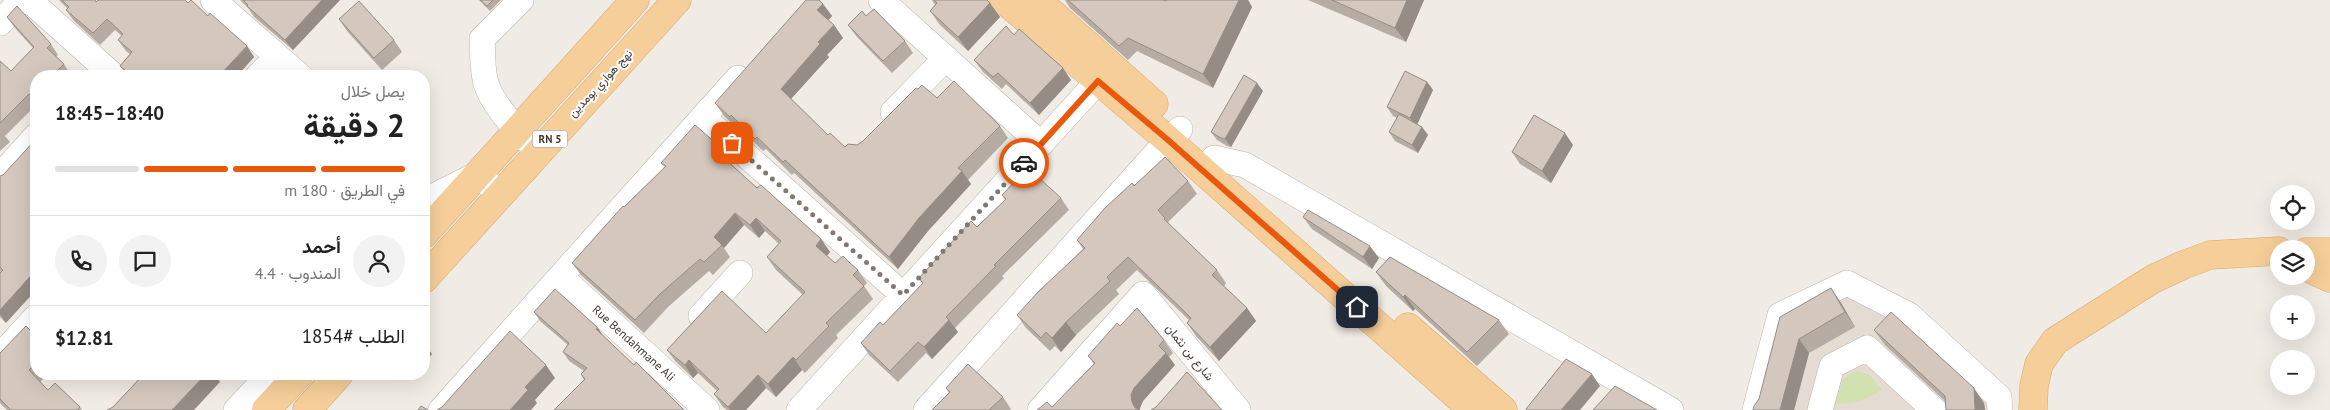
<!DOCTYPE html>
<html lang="ar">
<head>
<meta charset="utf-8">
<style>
  :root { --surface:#fff; --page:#f2f2f2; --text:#222; --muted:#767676; --line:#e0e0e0; --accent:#ea580c }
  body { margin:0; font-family:"PT Sans",Vazirmatn,sans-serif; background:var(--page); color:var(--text); direction:rtl; height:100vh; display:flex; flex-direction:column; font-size:19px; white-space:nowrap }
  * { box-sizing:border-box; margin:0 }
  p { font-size:16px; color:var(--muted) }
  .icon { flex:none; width:28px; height:28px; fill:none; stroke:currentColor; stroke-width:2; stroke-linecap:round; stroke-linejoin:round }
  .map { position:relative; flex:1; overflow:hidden; direction:ltr }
  .drawer { position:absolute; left:30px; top:70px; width:400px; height:310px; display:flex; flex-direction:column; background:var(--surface); border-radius:20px; box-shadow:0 5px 20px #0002; direction:rtl }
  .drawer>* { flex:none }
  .tools { position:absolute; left:2270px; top:185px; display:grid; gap:10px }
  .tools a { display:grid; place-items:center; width:45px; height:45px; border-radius:50%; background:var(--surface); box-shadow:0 5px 20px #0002; font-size:25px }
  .pin { position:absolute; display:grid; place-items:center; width:42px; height:42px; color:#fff; margin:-21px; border-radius:10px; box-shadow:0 2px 8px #0006 }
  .courier { position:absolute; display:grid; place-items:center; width:50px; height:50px; margin:-25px; border:4px solid #ea580c; border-radius:50%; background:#fff; color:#222; box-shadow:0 1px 6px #0007 }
  .overview em { font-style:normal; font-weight:700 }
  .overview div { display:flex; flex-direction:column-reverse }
  .overview { display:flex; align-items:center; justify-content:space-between; height:85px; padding:0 25px }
  h1 { font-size:32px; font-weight:700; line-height:38px }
  .bar { display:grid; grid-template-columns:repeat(4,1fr); gap:8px 5px; align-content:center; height:60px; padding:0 25px }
  .bar i { height:6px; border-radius:4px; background:var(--line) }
  .bar .selected { background:var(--accent) }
  .bar p { grid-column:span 4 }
  .line { display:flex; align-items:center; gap:12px; padding:0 25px; border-top:1px solid var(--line) }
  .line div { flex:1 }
  .round { display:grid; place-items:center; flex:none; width:52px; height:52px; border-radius:26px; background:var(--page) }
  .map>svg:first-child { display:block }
  .residential { fill:#e4dcd3 }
  .green { fill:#d2e1b0 }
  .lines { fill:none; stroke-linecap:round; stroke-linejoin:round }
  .minor-casing { stroke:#beb4ab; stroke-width:26 }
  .major-casing { stroke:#d8a96a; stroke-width:29 }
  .minor { stroke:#fff; stroke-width:25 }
  .major { stroke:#f5ce99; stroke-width:28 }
  .wall { fill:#b6aca3 }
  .shaded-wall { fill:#948c85 }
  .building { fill:#d4c8be; stroke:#948c85 }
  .done { stroke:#7f7972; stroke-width:5; stroke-dasharray:0 9 }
  .route { stroke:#ea580c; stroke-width:6 }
  .labels { text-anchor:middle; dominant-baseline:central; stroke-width:4; stroke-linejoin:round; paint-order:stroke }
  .shield { fill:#fff; stroke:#7b7672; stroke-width:1 }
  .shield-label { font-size:11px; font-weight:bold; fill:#423b35 }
  .street-label { font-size:12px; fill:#423b35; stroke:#fff }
</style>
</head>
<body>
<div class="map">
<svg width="2330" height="410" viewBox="0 0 2330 410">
  <rect width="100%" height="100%" fill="#f0ebe4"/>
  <path class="residential" d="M1847,283L2000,410H1755Z"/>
  <path class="green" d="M1857,371L1868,374L1882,389C1873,398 1848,406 1835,403L1843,379Z"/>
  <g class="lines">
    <defs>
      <path id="minor" d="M29,0L114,76
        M213,0L300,76
        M521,0L482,39C483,52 482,66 485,79C489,102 521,135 538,151
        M881,0L1041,144
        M0,23L21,0
        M258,76L277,57
        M893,112L946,58
        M703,117L903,295
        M1214,158L1245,165L1671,410
        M0,176L36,136
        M436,195L476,175L501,193
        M561,277L707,410
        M701,316L740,273
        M0,356L36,317
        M236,410L270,374
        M441,410L738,78
        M799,410L1098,81
        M926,410L1168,140L1180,129
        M1040,410L1143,294L1238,410
        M1755,410L1780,315L1847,283L1909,315L1999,397L2000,410
        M1820,410L1832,366L1867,348L1934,410"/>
      <path id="major" d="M1004,0L1168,140L1473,410
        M1037,0L1154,104
        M424,234L635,0
        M2306,252H2330
        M2306,267L2330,278
        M424,279L677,0
        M1408,327L1503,410
        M266,410L299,374
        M307,410L339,374
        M2033,410L2034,386L2039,364L2055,341L2153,279L2183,265L2210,255L2279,251"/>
    </defs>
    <use href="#minor" class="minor-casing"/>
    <use href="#major" class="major-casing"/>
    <use href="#minor" class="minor"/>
    <use href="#major" class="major"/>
  </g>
  <path class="wall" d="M59,0H95L96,2L188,3L208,16L247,46L254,57L237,76H128L120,66L130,54L126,51L118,40L122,36L115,30L100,45L74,21L66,10L68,9Z
    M240,0H340L293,50L254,17L249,9Z
    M479,0H501L490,11Z
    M932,0H987L1000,17L968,51L940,25L930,11L935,5Z
    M1065,0H1163L1166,1V0H1248L1252,7L1213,88L1137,51L1128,60L1070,8Z
    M1308,0H1424L1406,42Z
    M823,4L832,16L828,20L834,25L843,38L827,55L829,57L791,99L828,135L845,147L857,145L863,141L918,89L1000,126L1008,138L968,180L971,184L928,231L898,269L794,173L792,175L766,149L763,151L740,128L738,129L724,116L715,103Z
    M866,16L905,41L913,53L892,73L857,37L848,25Z
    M7,17L51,44L58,55L56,57L64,64L71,75L70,76H36V105L5,136L10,142L0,151V61L11,71L33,48L15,28Z
    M339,19L394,40L402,52L382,70L347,31Z
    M1014,35L1071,80L1039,115L1006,84L1002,89L983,72L974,60Z
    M1427,82L1433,90L1417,124L1422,127L1428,135L1418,153L1395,141L1389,132L1397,118L1393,116L1387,107Z
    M1263,91L1231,147L1227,146L1217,140L1211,132Z
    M1573,145L1551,183L1520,164L1512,152Z
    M727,157L725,159L757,188L821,239L830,252L827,256L835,263L858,270L867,283L864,286L873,299L836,335L838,338L805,373L802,370L776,397L766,388L746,410H727L723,407L714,394L717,391L698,373L693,378L676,362L667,350L766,333L803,295L776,270L767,257L779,244L765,231L759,238L744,225L724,248L730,257L713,275L709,271L668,307L644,333L581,275L572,263L624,207L665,167L661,163Z
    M0,176L6,323L0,317V273L1,272L0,271Z
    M1188,181L1197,194L1168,222L1171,226L1217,270L1226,283L1224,286L1247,308L1256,321L1219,361L1196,336L1187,323L1189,320L1137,270L1116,290L1119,294L1076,335L1061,352L1055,346L1050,351L1026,328L1017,315L1083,249L1077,240L1134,186Z
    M1029,187L1061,198L1069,210L1002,276L1004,278L955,328L958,332L932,359L926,353L898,382L869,355L861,343L883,325L923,283L919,278L977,227L1005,200L1002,195Z
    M1303,217L1379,258L1372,269L1312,229Z
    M1376,272L1499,320L1509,334L1477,366L1415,309L1413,311L1386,286Z
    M1831,288L1841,303L1855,327L1809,353L1794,410H1753L1759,399Z
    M534,312L604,337L634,365L684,410L584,380L581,374L584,371L569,361L563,352L568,345L540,321Z
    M36,323V374H48L40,382L48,390L80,407L82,410H7L0,403V353L30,330Z
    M1120,326L1164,340L1173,353L1169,357L1175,365L1143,401L1140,408V410L1052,407L1094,364L1088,356Z
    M1874,330L1984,403L1985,410H1946L1945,401L1885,345Z
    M144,374H223L217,379L220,382L113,407Z
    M946,388L1003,397L1011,409L1010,410H932L949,393Z"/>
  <path class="shaded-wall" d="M322,0H340L293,50L285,40Z
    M1239,0H1248L1252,7L1213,88L1203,74Z
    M1407,0H1424L1406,42L1395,28Z
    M990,3L1000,17L968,51L958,37Z
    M823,4L832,16L826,23L817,10Z
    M834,25L843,38L827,55L829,57L789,101L781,89L818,42Z
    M247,46L254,57L237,76H219Z
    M1063,68L1071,80L1039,115L1030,103Z
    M1427,82L1433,90L1416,127L1410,118Z
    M1257,83L1263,91L1231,147L1225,139Z
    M1422,127L1428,135L1418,153L1412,145Z
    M1565,133L1573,145L1551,183L1542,171Z
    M718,145L727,157L722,162L714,149Z
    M962,171L971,184L928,231L898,269L889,257L919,218Z
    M735,213L744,225L724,248L714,237Z
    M756,218L765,231L759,238L750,225Z
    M821,239L830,252L825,258L816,246Z
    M1370,246L1379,258L1372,269L1363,257Z
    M36,270V290L6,323L0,314V310Z
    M1831,288L1841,303L1855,327L1845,312Z
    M1405,295L1415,309L1413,311L1403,297Z
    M1247,308L1256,321L1219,361L1210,347Z
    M949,320L958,332L932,359L924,347Z
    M1066,322L1076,335L1061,352L1052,338Z
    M598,328L604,337L596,329Z
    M1799,339L1809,353L1794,410H1780Z
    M426,346L432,354L424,365V349Z
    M1166,353L1175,365L1143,401L1140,408V410H1137L1132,402L1131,395L1134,388Z
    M793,357L802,370L776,397L768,384Z
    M689,360L698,373L693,378L685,365Z
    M546,365L555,378L535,400L537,403L531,410H510L525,387Z
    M206,374H214L220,382L194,410H172Z
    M1592,374L1600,386L1580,410H1561Z
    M758,375L766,388L746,410H730L728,407Z
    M1974,388L1984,403L1985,410H1975Z"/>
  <path class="building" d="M62,0H95L96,2L98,0H185L188,3L191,0L208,16L210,13L247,46L219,76H132L120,66L132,52L118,40L123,34L107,19L93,33L66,10L69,7Z
    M243,0H322L285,40L247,6L248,5Z
    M480,0H493L487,6Z
    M806,0H819L823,4L817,10L834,25L818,42L820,44L781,89L828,135L830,133L845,147L848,144L857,145L863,141L916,88L918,89L922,85L937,98L954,81L1000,126L958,168L962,171L919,218L889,257L785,160L783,162L757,137L755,139L731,115L730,117L715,103Z
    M934,0H987L990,3L958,37L930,11L937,3Z
    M1068,0H1163L1166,1V0H1239L1203,74L1128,38L1119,46Z
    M1332,0H1407L1395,28Z
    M359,1L394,40L374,58L339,19Z
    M17,6L51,44L47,48L64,64L52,76H36V93L33,97L29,94L0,123V61L11,71L34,47L7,17Z
    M874,9L905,41L883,61L848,25L862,11L866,16Z
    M1006,26L1014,35L1019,29L1063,68L1030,103L998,73L993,77L974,60Z
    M1405,71L1427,82L1410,118L1387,107Z
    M88,73L92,76H85Z
    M280,73L286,76H276Z
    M1244,75L1257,83L1225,139L1221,138L1211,132Z
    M1399,114L1422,127L1412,145L1389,132Z
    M1534,115L1565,133L1542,171L1512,152Z
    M695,125L718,145L714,149L757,188L761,185L821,239L816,246L835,263L843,256L851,264L858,270L853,275L864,286L826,323L829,326L796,360L793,357L768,384L758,375L728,407L714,394L719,389L689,360L685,365L667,350L722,291L766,333L805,292L767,257L781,241L756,218L750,225L735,213L714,237L722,245L704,262L700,259L660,294L635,320L572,263L623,206L624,207L666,166L661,163Z
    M36,139V270L0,310V273L3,270L0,267V176L3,175Z
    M1165,157L1188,181L1158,210L1165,218L1164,219L1217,270L1212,275L1247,308L1210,347L1187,323L1191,318L1128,257L1107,277L1110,281L1066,322L1052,338L1046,332L1041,338L1017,315L1039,291L1085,248L1077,240L1105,208L1132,183L1134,186Z
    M1019,177L1029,187L1038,177L1061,198L994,265L996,266L946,317L949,320L924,347L918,342L890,371L861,343L880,322L883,325L923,283L919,278L971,221L977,227L1006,199L1002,195Z
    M1308,210L1370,246L1363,257L1303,217Z
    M1390,257L1499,320L1467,352L1405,295L1403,297L1376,272Z
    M1831,288L1845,312L1799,339L1780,410H1753L1754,406L1759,399L1780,317Z
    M555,289L598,328L596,329L634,365L636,362L684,410H554L585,379L581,374L587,368L563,352L569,343L534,312Z
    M1137,308L1164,340L1159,346L1166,353L1134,388L1131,395L1132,402L1135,408L1140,410H1037L1047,402L1052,407L1095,363L1088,356L1117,323L1120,326Z
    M1891,312L1974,388L1975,410H1946L1945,396L1874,330Z
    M36,323V363L29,370L48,390L55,383L80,407L77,410H11L0,399V353L26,326L30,330Z
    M510,331L546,365L525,387L528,390L510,410H437L442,407Z
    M1566,359L1592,374L1561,410H1527L1526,409Z
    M968,364L1003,397L989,410H932L950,392L946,388Z
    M1187,372L1222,410H1151L1156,407Z
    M144,374H206L172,410H107L113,407Z
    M1615,386L1657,410H1593Z
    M421,406L428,410H418Z"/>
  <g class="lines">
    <path class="done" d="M732,143L903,295L1024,163"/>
    <path class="route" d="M1024,163L1098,81L1168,140L1357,307"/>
  </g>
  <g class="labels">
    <rect class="shield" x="532.5" y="130.5" width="35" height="17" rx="4"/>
    <g class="shield-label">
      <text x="550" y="139">RN 5</text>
    </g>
    <g class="street-label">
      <text transform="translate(600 83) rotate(-47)">نهج هواري بومدين</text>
      <text transform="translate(634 343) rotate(42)">Rue Bendahmane Ali</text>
      <text transform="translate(1190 352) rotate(51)">شارع بن نثمان</text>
    </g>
  </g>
</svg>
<div class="tools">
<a><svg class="icon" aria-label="locate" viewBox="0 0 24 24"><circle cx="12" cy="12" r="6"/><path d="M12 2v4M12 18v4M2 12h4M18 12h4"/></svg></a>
<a><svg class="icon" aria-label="layers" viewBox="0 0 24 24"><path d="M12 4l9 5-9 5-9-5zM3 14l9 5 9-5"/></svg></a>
<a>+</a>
<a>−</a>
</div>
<div class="pin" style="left:732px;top:143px;background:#ea580c"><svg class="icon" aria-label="bag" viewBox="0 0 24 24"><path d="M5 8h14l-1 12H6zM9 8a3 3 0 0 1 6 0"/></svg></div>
<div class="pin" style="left:1357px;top:307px;background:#1f2937"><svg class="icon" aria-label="home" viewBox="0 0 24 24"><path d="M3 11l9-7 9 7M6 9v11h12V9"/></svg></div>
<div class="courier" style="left:1024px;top:163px"><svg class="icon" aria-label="car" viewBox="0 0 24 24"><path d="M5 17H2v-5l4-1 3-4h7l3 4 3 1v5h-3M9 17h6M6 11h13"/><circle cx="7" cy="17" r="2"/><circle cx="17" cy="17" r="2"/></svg></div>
<section class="drawer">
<div class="overview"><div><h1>2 دقيقة</h1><p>يصل خلال</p></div><em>18:40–18:45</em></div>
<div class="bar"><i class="selected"></i><i class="selected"></i><i class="selected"></i><i></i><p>في الطريق · 180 m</p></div>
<div class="line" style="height:90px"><a class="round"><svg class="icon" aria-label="person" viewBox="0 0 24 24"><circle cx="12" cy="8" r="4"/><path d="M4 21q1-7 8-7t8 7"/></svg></a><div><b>أحمد</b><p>المندوب · 4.4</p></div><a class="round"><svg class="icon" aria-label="chat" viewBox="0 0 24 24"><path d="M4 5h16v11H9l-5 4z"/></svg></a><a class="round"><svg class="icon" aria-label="phone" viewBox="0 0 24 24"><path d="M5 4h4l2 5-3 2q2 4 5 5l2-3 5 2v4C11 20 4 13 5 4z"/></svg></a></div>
<div class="line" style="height:65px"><div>الطلب #1854</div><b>$12.81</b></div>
</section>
</div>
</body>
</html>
